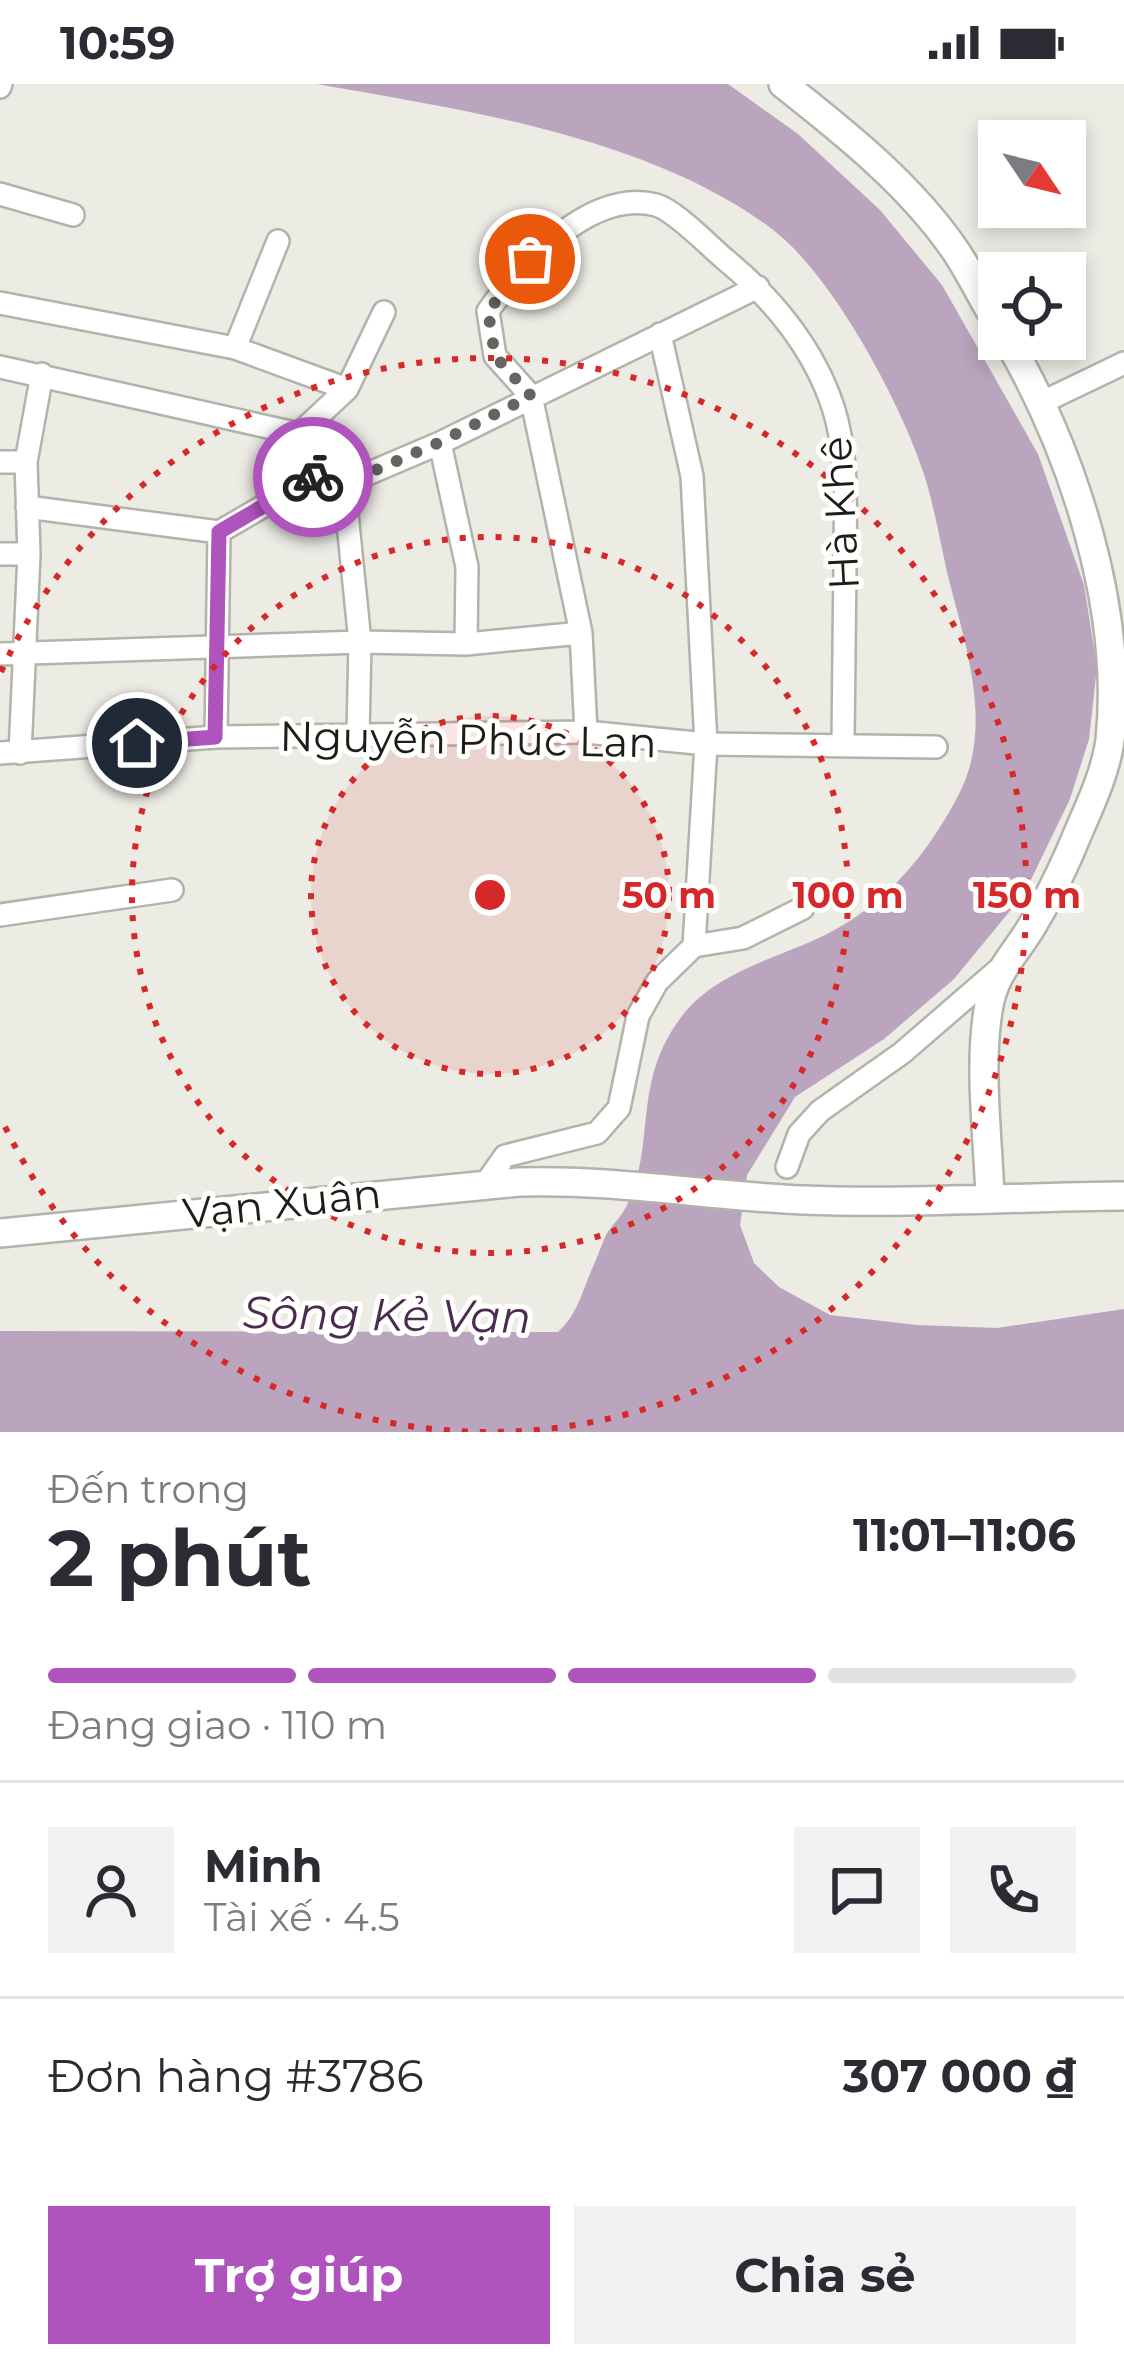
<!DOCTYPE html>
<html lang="vi">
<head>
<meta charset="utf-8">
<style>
  :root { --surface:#fff; --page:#f2f2f3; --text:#2b2b33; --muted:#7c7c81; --line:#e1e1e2; --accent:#af53bd }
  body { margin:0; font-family:Montserrat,sans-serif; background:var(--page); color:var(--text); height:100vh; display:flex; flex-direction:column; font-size:45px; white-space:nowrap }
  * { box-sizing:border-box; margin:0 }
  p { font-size:39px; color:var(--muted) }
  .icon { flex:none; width:66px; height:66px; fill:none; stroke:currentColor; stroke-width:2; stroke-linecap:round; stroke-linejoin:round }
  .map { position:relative; height:1348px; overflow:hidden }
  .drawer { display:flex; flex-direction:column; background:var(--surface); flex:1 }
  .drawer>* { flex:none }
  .needle { width:78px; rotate:125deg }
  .controls { position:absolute; left:978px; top:36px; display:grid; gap:24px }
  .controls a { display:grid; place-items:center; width:108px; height:108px; border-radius:0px; background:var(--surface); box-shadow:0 6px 18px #0003; font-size:60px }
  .pin { position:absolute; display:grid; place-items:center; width:102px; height:102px; color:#fff; margin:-51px; border:6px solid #fff; border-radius:50%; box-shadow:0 3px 12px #0007 }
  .courier { position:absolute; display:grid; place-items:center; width:120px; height:120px; margin:-60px; border:9px solid #af53bd; border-radius:50%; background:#fff; color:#222; box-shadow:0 3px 15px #0007 }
  .head em { font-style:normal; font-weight:700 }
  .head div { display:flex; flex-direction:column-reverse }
  .head { display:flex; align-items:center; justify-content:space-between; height:204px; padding:0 48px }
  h1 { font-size:78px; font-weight:700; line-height:90px }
  .bar { display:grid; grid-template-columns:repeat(4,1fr); gap:18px 12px; align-content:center; height:144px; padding:0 48px }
  .bar i { height:15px; border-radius:9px; background:var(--line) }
  .bar .selected { background:var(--accent) }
  .bar p { grid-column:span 4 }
  .line { display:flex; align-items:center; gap:30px; padding:0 48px; border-top:3px solid var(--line) }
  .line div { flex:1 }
  .round { display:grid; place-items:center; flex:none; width:126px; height:126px; border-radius:0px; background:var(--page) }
  .cta { display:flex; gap:24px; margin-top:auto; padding:24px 48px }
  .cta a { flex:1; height:138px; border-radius:0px; background:var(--accent); color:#fff; font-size:48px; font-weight:700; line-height:138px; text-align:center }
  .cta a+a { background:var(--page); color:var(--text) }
  .status { display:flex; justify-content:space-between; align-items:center; height:84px; padding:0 60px; background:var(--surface); direction:ltr }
  .status svg { height:33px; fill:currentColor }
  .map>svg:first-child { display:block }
  .water { fill:#bba4be }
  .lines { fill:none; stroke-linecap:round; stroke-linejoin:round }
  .minor-casing { stroke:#b3b2ab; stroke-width:26 }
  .tertiary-casing { stroke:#b3b2ab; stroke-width:32 }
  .minor { stroke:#fff; stroke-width:21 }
  .tertiary { stroke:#fff; stroke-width:27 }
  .done { stroke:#656460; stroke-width:12; stroke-dasharray:0 21.6 }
  .route { stroke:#af53bd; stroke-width:15 }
  .ring { fill:none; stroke:#d62828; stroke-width:6; stroke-dasharray:6 12 }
  .labels { text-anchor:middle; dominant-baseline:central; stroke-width:10; stroke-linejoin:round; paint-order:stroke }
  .street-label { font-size:42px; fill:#1c1c19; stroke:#fffffe }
  .water-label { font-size:45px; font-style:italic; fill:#4c2b50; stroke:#fffffe }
  .centre { fill:#d62828; stroke:#fffffe; stroke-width:6 }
  .ring-label { font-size:36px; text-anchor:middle; font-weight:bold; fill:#d62828; stroke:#fffffe; stroke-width:10; stroke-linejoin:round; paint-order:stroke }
</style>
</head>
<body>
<div class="status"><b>10:59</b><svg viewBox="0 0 49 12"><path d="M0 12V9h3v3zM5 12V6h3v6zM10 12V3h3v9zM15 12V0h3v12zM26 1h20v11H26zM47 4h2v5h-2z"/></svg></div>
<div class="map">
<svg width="1124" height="1348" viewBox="0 0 1124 1348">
  <rect width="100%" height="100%" fill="#ecebe4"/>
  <path class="water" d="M316,0H728L798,50L880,126L942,201L1038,370L1084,501L1097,583L1089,655L1070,715L1024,810L954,895L884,955L795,1013L747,1091L740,1141L754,1179L779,1203L830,1231L917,1241L997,1244L1124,1225V1348H0V1247L558,1248C577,1231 582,1208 592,1185C597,1174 601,1162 606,1151C612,1141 622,1132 627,1121C657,1058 631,998 682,932C716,888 775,875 823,852C885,822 928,770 959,710C995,640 964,558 947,488C940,456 934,422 924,390C901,319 832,190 772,145C649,53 465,26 316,0Z"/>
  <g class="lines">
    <defs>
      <path id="minor" d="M0,3L1,0
        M0,110L73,131
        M0,219L235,264L347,305
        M660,250L692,392L706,660L694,862
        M235,264L278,157
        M0,283L299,350L327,364L338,379L344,400L360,558L358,650
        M1043,318L1124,279
        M299,350L347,305L384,228
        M440,359L467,483L466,560
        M0,378H26
        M344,400L440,359L758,203
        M27,423L219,448L338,379
        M0,470H29
        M0,570L360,558L466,560L581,549
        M586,648L581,549L531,312L495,272L488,227C521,181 591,104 656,121C675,126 711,164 727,177C773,215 814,265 833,323C849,372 845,426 845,477C844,537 844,598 843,659
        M216,653L219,448
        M0,669L216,653L586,648L706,660L936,663
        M20,669L29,470L26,378L42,290
        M0,831L172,806
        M787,1083L799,1050L820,1027L902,969L998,886
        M486,1099L505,1072L597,1049L619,1024L638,932L657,898L694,862L743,854L803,824"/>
      <path id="tertiary" d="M783,0C845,49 912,102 957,169C972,192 984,218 999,241
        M990,1113C988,1054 978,979 989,921C995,888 1016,869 1032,842C1046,819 1059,793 1070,768C1084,733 1105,694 1110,656C1124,524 1073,368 1007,255
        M0,1149L519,1098C614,1095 708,1112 803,1116C910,1120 1017,1113 1124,1112"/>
    </defs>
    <use href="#minor" class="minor-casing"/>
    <use href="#tertiary" class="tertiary-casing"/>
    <use href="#minor" class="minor"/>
    <use href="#tertiary" class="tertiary"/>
  </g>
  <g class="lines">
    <path class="done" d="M313,393L338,379L344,400L440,358L531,312L495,272L488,227L530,175"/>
    <path class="route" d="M137,659L215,653L219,448L313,393"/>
  </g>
  <circle cx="490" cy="811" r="179" fill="#d62828" fill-opacity=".12"/>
  <g class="ring">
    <circle cx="490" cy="811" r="179"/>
    <circle cx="490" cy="811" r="358"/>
    <path d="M1 588A537 537 0 1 1 1 1034"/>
  </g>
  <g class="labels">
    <g class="street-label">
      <text transform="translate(840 429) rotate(-93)">Hà Khê</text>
      <text transform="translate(468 655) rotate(1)">Nguyễn Phúc Lan</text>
      <text transform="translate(282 1119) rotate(-6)">Vạn Xuân</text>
    </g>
    <g class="water-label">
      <text transform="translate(387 1230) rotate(1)">Sông Kẻ Vạn</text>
    </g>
  </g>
  <circle cx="490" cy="811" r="18" class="centre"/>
  <g class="ring-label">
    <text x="669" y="824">50 m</text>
    <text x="848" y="824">100 m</text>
    <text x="1027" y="824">150 m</text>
  </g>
</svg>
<div class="controls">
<a><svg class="needle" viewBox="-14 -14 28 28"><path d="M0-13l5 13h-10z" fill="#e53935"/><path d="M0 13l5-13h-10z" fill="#7c7c81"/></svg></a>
<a><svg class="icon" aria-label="locate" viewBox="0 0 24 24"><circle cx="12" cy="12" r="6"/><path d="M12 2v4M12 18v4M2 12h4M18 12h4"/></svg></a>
</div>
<div class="pin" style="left:530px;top:175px;background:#ea580c"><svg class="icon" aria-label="bag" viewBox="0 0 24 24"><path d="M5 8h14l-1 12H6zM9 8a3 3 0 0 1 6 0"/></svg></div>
<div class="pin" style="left:137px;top:659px;background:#1f2937"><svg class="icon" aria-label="home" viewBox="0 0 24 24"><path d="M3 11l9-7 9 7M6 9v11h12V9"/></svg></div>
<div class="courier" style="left:313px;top:393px"><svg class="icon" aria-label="bike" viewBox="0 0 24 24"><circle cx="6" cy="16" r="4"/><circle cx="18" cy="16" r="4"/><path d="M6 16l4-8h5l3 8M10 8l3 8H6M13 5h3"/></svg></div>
</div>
<section class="drawer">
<div class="head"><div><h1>2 phút</h1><p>Đến trong</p></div><em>11:01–11:06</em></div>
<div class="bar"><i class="selected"></i><i class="selected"></i><i class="selected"></i><i></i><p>Đang giao · 110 m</p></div>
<div class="line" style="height:216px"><a class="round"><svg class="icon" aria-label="person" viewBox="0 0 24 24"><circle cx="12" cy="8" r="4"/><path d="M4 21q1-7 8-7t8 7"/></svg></a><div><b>Minh</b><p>Tài xế · 4.5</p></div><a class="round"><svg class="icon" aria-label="chat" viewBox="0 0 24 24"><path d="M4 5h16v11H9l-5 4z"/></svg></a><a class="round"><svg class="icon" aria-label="phone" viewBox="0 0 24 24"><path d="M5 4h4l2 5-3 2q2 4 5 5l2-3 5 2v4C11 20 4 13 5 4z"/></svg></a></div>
<div class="line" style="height:156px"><div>Đơn hàng #3786</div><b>307 000 ₫</b></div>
<div class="cta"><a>Trợ giúp</a><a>Chia sẻ</a></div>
</section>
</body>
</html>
